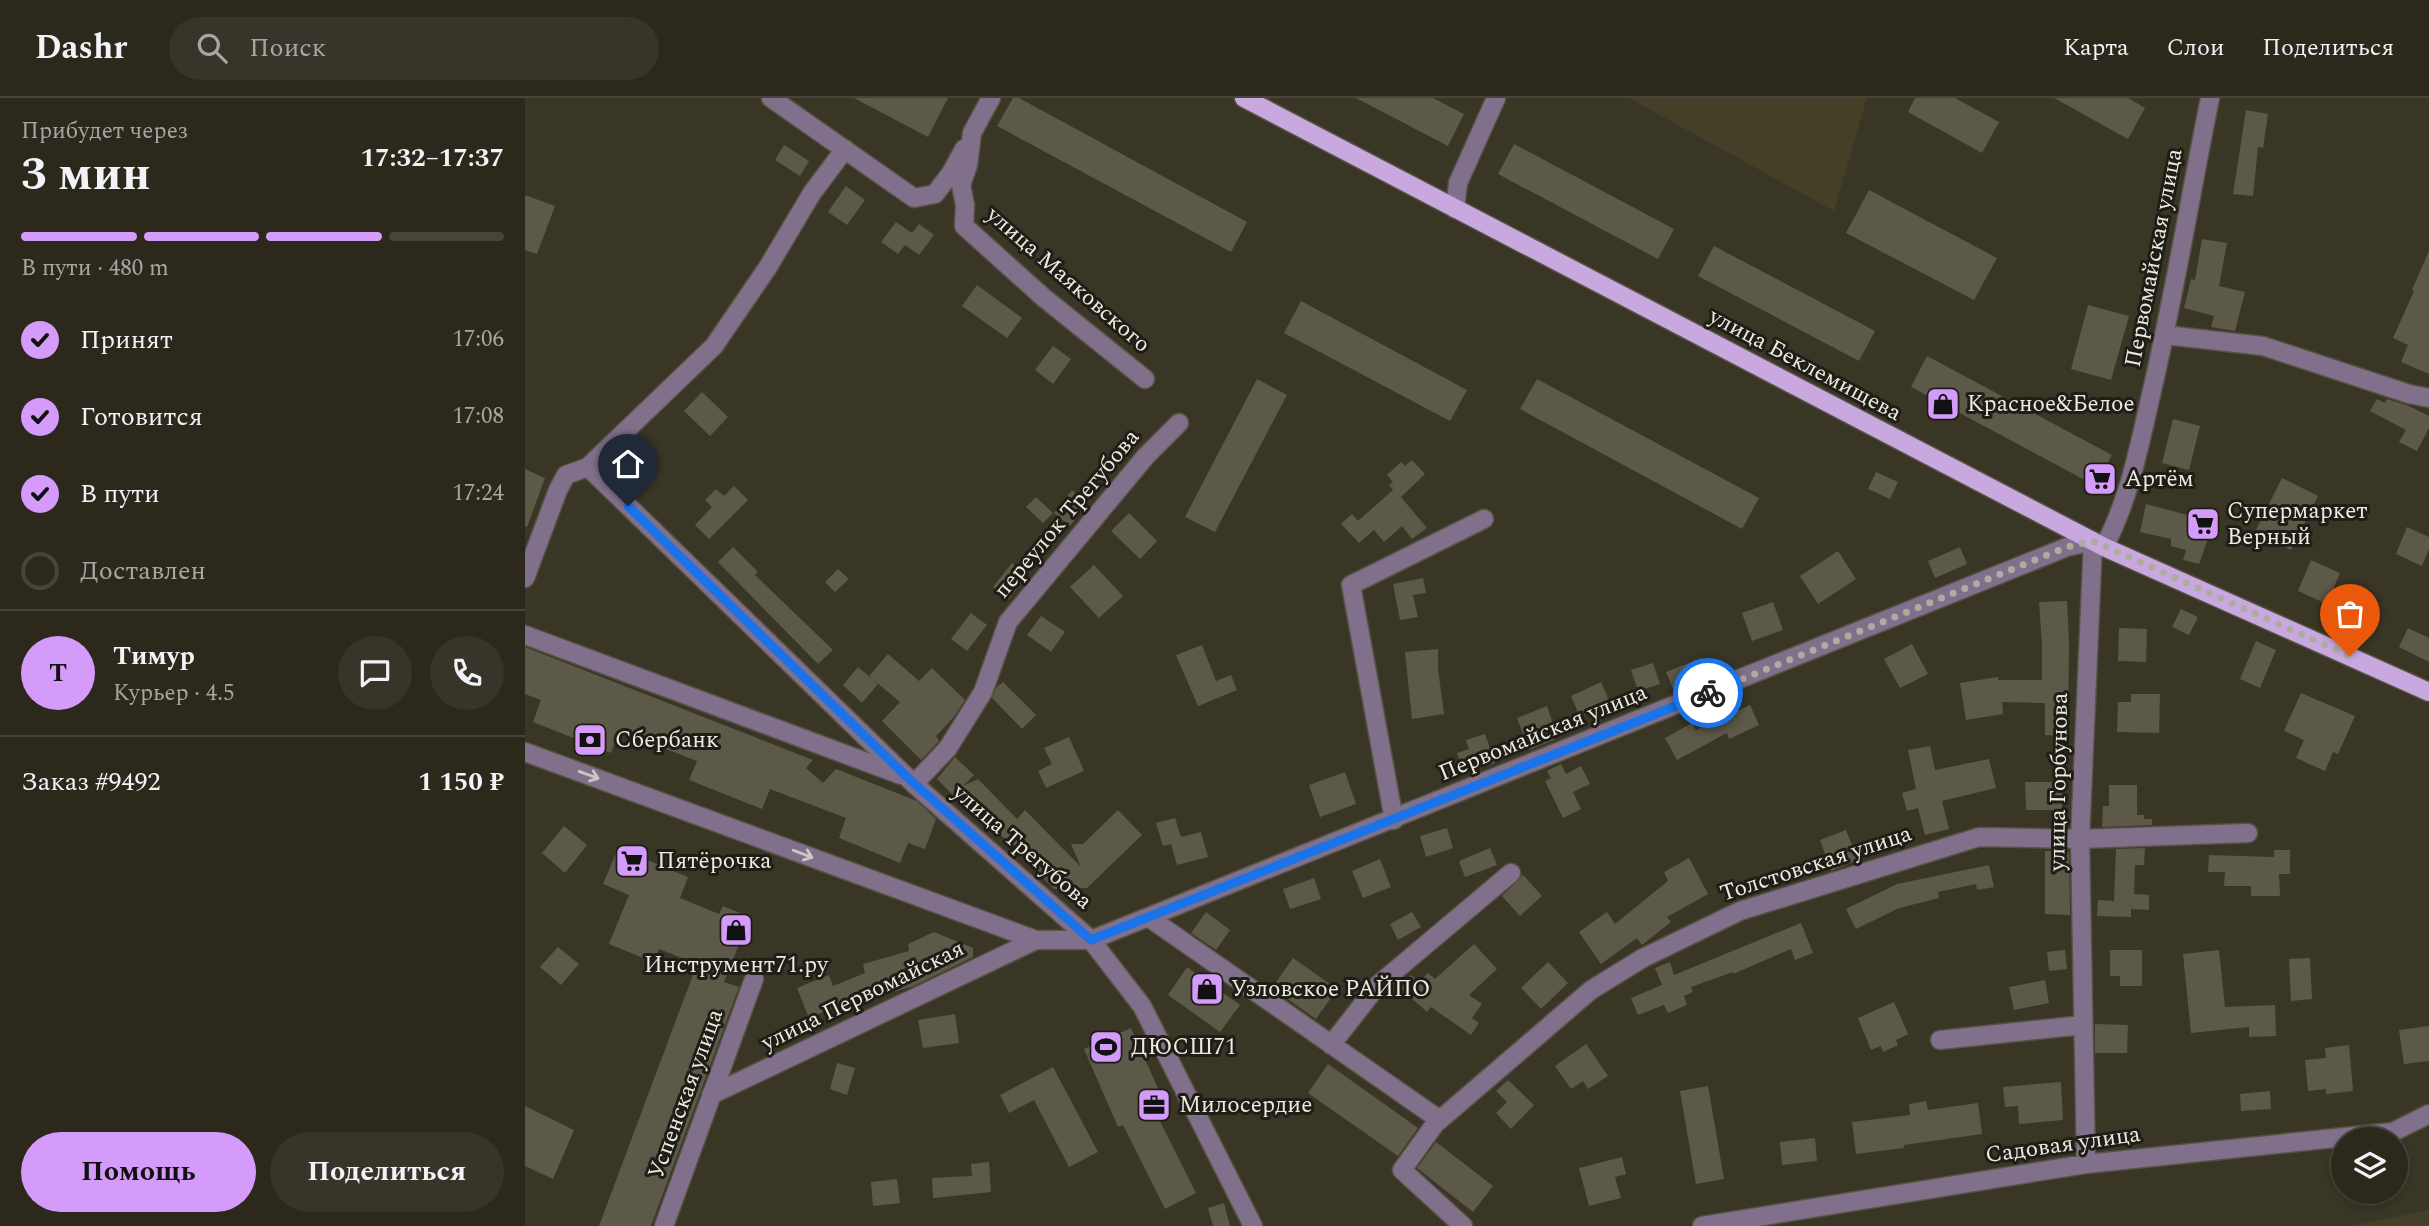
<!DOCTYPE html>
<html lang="ru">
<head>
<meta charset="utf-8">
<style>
  :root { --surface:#2c281c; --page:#383429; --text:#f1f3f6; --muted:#a6a6a3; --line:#48443b; --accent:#d59bfa }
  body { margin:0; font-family:Spectral,serif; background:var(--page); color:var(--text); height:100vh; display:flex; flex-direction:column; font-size:26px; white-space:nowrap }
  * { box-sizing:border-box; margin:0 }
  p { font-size:23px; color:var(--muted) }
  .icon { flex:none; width:38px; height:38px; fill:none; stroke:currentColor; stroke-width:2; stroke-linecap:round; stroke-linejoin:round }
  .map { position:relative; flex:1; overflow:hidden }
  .drawer { display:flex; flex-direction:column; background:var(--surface); width:525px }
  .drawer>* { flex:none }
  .controls { position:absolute; left:1806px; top:1029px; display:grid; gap:14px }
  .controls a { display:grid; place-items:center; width:77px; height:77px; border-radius:50%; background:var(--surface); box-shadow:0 4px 10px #0003,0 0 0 2px var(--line); font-size:35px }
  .pin { position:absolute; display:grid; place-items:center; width:60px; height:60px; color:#fff; margin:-72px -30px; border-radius:50% 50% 50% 0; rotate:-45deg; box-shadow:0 0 7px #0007 }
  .pin .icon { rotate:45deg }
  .courier { position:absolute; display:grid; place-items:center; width:70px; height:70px; margin:-35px; border:5px solid #1a73e8; border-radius:50%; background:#fff; color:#222; box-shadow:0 2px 9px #0007 }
  .summary em { font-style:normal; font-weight:700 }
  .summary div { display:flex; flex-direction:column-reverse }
  .summary { display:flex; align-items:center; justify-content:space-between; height:119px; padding:0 21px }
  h1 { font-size:46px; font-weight:700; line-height:52px }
  .bar { display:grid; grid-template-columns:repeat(4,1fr); gap:10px 7px; align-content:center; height:84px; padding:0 21px }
  .bar i { height:9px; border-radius:5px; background:var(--line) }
  .bar .active { background:var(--accent) }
  .bar p { grid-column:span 4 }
  .line { display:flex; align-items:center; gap:18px; padding:0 21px; border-top:2px solid var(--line) }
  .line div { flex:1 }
  .round { display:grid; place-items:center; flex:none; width:74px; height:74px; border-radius:37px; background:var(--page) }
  ol { padding:0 21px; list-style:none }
  li { display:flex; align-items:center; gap:21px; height:77px }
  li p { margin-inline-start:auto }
  li .icon { padding:7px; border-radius:50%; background:var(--accent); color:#111; stroke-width:4 }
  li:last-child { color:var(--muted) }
  li i { width:38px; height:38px; border:4px solid var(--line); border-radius:50% }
  .button { display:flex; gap:14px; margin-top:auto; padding:14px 21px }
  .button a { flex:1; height:80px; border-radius:42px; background:var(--accent); color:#111; font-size:28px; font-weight:700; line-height:80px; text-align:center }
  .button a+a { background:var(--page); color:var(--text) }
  header { display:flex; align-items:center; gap:42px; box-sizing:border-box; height:98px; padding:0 35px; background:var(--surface); border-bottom:2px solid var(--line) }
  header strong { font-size:33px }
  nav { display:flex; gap:38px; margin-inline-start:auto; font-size:24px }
  .search { width:490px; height:63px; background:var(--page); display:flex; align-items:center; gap:18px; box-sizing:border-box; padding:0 24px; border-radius:38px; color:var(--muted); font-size:26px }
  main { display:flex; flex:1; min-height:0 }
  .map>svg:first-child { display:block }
  .built { fill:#453f28 }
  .building { fill:#5d5948 }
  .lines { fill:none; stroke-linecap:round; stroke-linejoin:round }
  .minor-casing { stroke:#575344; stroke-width:21 }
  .major-casing { stroke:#575344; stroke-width:21 }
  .minor { stroke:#80708b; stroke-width:18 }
  .major { stroke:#c9a8e0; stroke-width:18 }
  .oneway { stroke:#ccc6c7 }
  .done { stroke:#aeaca0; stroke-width:7; stroke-dasharray:0 12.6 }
  .route { stroke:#1a73e8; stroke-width:9 }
  .labels { text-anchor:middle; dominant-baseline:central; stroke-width:6; stroke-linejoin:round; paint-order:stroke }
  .street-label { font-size:23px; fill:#edebe1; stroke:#1f1d16 }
  .poi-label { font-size:23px; fill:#edebe1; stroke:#1f1d16; text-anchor:start }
</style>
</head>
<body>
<header>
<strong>Dashr</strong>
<div class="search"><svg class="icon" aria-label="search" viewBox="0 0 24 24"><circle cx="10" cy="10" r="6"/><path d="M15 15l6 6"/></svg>Поиск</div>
<nav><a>Карта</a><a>Слои</a><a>Поделиться</a></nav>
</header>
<main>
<section class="drawer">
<div class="summary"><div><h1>3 мин</h1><p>Прибудет через</p></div><em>17:32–17:37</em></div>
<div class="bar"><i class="active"></i><i class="active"></i><i class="active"></i><i></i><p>В пути · 480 m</p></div>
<ol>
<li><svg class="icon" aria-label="check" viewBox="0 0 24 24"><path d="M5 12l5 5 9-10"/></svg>Принят<p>17:06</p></li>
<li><svg class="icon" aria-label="check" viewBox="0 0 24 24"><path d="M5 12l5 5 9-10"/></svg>Готовится<p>17:08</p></li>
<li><svg class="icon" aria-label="check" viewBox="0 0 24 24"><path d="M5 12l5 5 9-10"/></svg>В пути<p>17:24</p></li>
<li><i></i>Доставлен</li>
</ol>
<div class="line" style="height:126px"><b class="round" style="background:var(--accent);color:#111">Т</b><div><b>Тимур</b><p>Курьер · 4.5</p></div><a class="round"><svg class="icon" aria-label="chat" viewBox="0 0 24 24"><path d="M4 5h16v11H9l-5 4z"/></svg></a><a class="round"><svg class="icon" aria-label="phone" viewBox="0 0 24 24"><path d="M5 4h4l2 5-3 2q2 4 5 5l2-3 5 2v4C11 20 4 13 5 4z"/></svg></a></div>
<div class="line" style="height:91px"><div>Заказ #9492</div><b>1 150 ₽</b></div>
<div class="button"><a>Помощь</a><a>Поделиться</a></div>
</section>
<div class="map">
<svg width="1904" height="1128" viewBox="0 0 1904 1128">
  <rect width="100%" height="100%" fill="#3a3626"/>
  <path class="built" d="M1104,0H1342L1309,113Z
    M1904,1112V1128H1825Z"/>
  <path class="building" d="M329,0H423L403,39Z
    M488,0H494L722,124L706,154L472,28Z
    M831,0H908L939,16L923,48Z
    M1390,0H1430L1474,24L1457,55L1383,14Z
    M1529,0H1603L1620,10L1603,41Z
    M1721,12L1743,16L1738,50L1733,49L1728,98L1708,96Z
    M989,46L1149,131L1133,161L973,76Z
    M259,47L284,63L275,78L250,62Z
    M321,88L340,102L322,127L303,114Z
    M1344,92L1472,160L1449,202L1321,135Z
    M0,97L30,108L12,156L0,152Z
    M371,124L387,135L394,126L409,137L394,157L380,147L373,156L356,144Z
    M1677,141L1702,145L1694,188L1720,194L1710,233L1686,229L1689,218L1659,210L1666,181L1670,182Z
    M1189,148L1350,233L1334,263L1173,178Z
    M1904,153V276L1876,264L1883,247L1868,240L1889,193L1887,192Z
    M452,187L497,220L482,240L437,208Z
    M776,203L942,292L925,323L759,235Z
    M1563,207L1604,218L1586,282L1546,271Z
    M528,248L546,261L528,286L510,272Z
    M1402,258L1587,357L1571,388L1386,289Z
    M732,281L762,297L690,434L660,419Z
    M1012,281L1234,400L1217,431L995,311Z
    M177,294L203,319L185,338L159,313Z
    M1852,301L1860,305L1862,301L1884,308L1904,318V330L1892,353L1874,344L1881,332L1845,313Z
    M1648,321L1675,328L1664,372L1637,365Z
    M887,362L900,376L876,399L902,430L887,441L877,428L859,444L849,432L834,445L816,426L827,416L833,423L868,392L864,387L868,384L862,377L876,364L880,368Z
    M0,371L20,380L2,429L0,428Z
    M1351,374L1373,384L1365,401L1343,391Z
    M1757,380L1793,398L1766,452L1730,434Z
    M209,388L223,402L184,441L170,427L187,409L180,402L191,391L199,398Z
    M547,392L563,405L545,428L529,415Z
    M511,399L528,415L518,425L501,409Z
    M1621,406L1689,424L1674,466L1658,462L1661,452L1646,448V441L1615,434Z
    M604,415L632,443L615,461L586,433Z
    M1882,429L1904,439V451L1897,468L1871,456Z
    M208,449L233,474L230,477L308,552L293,566L193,464Z
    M1435,449L1442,466L1410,480L1403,463Z
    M1313,453L1331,481L1293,506L1275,478Z
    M1786,462L1815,475L1802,506L1773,493Z
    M487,465L502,477L484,501L468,489Z
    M569,467L598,498L574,520L545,489Z
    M313,471L324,481L310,494L300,484Z
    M898,480L901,495L888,497L893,519L875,522L868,486Z
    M1542,503L1544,545L1543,638L1520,637V605L1477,604L1478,616L1441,622L1435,585L1473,579V582H1517V547L1514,504Z
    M1248,504L1258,532L1227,543L1217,515Z
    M1656,511L1673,519L1664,537L1647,529Z
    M446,515L462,527L442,553L426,541Z
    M516,518L540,534L526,554L502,537Z
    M1594,530L1622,531L1621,564L1593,563Z
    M1883,530L1904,540V564L1874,549Z
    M1731,543L1751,552L1735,590L1715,581Z
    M1387,546L1403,576L1375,590L1359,561Z
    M677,547L691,583L706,577L712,592L673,608L651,557Z
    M0,549L288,662L281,670L298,685L311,671L392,703L411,721L400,751L383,745L375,765L314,740L321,720L245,691L237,711L164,682L172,663L94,633L86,655L8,624L16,602L0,596Z
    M913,551V571L919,616L887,621L880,554Z
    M363,556L394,583L407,570L440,602L428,620L411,638L414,643L396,662L357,623L375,604L344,578Z
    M1176,560L1183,579L1149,593L1141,574Z
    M1128,565L1135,586L1113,593L1106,572Z
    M333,569L353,586L337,605L318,587Z
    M478,584L511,617L497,631L467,600L471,590Z
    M1076,584L1085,605L1055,619L1046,598Z
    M1776,595L1830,618L1813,656L1808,654L1800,673L1771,660L1779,642L1759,633Z
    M1606,596H1635L1634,635L1592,634L1593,604H1606Z
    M1225,607L1234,627L1204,641L1202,635L1152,662L1140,640L1167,625L1171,632Z
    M1022,608L1028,626L1024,628L1029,642L1004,652L992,620Z
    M960,636L970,665L951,671L949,666L937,670L932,655L944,651L941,642Z
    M544,639L559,673L521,690L513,673L527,666L519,650Z
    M1405,648L1410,672L1464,661L1471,690L1417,703L1424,731L1400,737L1393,710L1382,713L1377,695L1391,691L1383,652Z
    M430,659L449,677L438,688L453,681L492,721L500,712L556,769L546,746H558L593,712L617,737L562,790L529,791L458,719L453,723L412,681Z
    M1036,666L1041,676L1056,668L1065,686L1048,694L1056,711L1038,720L1020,683L1026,680L1022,673Z
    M820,674L831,706L795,719L784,687Z
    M1500,684H1537V712H1501Z
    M1584,687H1612V717H1619V721H1627V727L1577,729L1578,708H1584Z
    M650,720L656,739L676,734L683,759L652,767L646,746L638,748L631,725Z
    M39,728L62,747L40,775L17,755Z
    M922,730L928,750L901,759L895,738Z
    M1321,732L1333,762L1306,773L1295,742Z
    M93,750L163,779L155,800L194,816L198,808L225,819L199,884L214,889L126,1128H74L172,866L134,851L128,864L84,846L104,797L78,786Z
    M965,750L972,767L940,779L934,763Z
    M1620,750L1619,767H1610L1609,796L1624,797V812L1606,811V819L1572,818L1573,802L1589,803L1591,751Z
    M1749,752H1765V776H1754L1755,798H1726V788H1699L1700,774H1683L1684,757L1749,759Z
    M1520,753L1544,754L1545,817L1520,816Z
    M1164,760L1183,796L1142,819L1146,824L1117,847L1112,840L1076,866L1054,834L1082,814L1090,826L1143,783L1139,774Z
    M855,761L866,789L838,800L827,773Z
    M1464,767L1469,789L1452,792L1451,786L1413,794L1414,800L1374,810L1331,831L1321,811L1372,786Z
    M998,777L1017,798L995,818L977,798Z
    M789,780L796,801L765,811L758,791Z
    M681,814L705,832L691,852L666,835Z
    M887,814L896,829L873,842L865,826Z
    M1276,825L1288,855L1270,862L1266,851L1208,876V874L1166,889L1168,894L1159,898L1162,907L1143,915L1139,907L1113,917L1106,900L1137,887L1130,870L1145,864L1149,877Z
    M409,834L448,850V859L389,888L348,900L346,894L284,920L272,890L304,877L308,888L340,875L338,866L384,853L383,846Z
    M949,846L972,871L944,897L957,906L947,920L954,925L946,937L906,909L902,914L875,890L886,877L894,884L903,875L910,881Z
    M33,849L54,866L36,887L15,869Z
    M1540,852L1542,871L1524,873L1522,854Z
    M1585,852H1617V888H1595V878H1585Z
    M1694,852L1700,909L1750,907L1751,938L1724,939V929L1666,935L1658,856Z
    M768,860L812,891L791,921L747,890Z
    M1785,860L1787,901L1766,903L1764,861Z
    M1023,864L1043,885L1016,911L996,890Z
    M662,869L715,907L695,934L643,897Z
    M1520,882L1524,905L1489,912L1484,889Z
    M1369,904L1383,936L1371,942L1373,947L1358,954L1356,948L1346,952L1333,920Z
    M430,916L434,945L398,950L393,922Z
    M1570,926L1603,927L1602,955H1570Z
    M1904,928V963L1879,966L1874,932Z
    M606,930L641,1008L630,1013L671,1095L640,1111L598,1027L593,1029L559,951Z
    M1061,946L1083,978L1063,991L1058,983L1046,991L1030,968Z
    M1824,947L1828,993L1801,996V991L1783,993L1780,962L1801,960L1800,950Z
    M312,965L330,970L322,997L305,991Z
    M803,966L893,1030L873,1058L783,995Z
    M528,969L573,1054L544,1069L509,1002L484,1015L475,997Z
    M983,982L1009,1007L986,1031L971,1015L982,1004L971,993Z
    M1536,984L1538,1022L1494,1026L1493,1008L1480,1009L1478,989Z
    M1183,988L1199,1081L1171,1086L1155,993Z
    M1745,993L1746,1011L1716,1013L1715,996Z
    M1401,1003L1403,1012L1453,1005L1457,1036L1379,1047V1050L1331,1056L1327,1024L1385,1017L1384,1006Z
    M0,1008L49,1032L28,1081L0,1068Z
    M1290,1040L1292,1063L1257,1067L1255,1044Z
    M911,1044L968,1088L948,1114L892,1070Z
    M1097,1059L1101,1076L1090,1079L1096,1100L1064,1108L1054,1070Z
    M464,1064L466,1094L408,1100L407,1080L447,1078L446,1066Z
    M372,1081L375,1105L348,1108L346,1084Z
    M699,1105L705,1128H688L683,1110Z"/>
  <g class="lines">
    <defs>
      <path id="minor" d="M246,0L389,100L410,96L426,75L439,51
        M466,0L447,35L443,67L436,87L440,107L439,128L518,199L620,281
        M930,111L933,85L971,0
        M1640,237L1738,248L1884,296L1904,300
        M63,369L189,248L243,169L287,95L320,51
        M1579,449C1604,402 1614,349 1626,297C1649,199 1665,99 1685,0
        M0,480L33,392L41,377L63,369L389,686L566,842L617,908L728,1128
        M0,537L376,677
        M0,654L511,842H566L1542,449L1568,443L1555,741L1561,1066
        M389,686L423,650L458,594L483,524L621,358L654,325
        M869,722L826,487L959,421
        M623,819L915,1022
        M1415,942L1558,927
        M806,947L853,887L986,775
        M186,997L511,842
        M139,1128L229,881
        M938,1128L877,1072L910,1026L1066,892L1118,860L1215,813L1454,739L1555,741L1723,735
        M1177,1128L1561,1066L1868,1034L1904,1016"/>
      <path id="major" d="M719,0L1579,449L1904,594"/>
    </defs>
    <use href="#minor" class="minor-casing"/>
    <use href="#major" class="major-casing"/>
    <use href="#minor" class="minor"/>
    <use href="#major" class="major"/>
  </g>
  <defs><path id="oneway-shaft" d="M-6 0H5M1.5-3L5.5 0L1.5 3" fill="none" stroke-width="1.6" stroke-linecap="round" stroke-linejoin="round" transform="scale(1.75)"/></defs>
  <g class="oneway">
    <use href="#oneway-shaft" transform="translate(64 677) rotate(20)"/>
    <use href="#oneway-shaft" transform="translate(278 756) rotate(21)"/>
  </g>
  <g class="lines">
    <path class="done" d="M1183,595L1542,449L1568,443L1825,558"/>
    <path class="route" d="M103,408L383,680L566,842L1183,595"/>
  </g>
  <defs>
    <symbol id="shop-square" viewBox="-11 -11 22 22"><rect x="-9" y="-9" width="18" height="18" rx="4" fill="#d59bfa" stroke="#1f1d16"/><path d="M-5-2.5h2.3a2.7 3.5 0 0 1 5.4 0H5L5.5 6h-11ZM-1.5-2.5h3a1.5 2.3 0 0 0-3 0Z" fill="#111"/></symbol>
    <symbol id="supermarket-square" viewBox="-11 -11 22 22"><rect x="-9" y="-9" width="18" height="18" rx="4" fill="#d59bfa" stroke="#1f1d16"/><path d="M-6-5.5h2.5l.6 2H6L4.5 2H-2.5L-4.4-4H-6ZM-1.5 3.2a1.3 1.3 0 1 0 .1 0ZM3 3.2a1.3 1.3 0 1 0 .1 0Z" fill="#111"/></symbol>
    <symbol id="bank-square" viewBox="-11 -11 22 22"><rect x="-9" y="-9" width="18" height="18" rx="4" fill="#d59bfa" stroke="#1f1d16"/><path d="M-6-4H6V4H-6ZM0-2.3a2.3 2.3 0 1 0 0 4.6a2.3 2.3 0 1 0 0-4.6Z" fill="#111"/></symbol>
    <symbol id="stadium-square" viewBox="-11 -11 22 22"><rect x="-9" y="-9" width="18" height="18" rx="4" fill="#d59bfa" stroke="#1f1d16"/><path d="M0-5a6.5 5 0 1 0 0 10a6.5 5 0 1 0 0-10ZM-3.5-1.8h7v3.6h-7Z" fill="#111"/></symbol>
    <symbol id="office-square" viewBox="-11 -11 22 22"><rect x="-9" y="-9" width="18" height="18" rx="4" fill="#d59bfa" stroke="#1f1d16"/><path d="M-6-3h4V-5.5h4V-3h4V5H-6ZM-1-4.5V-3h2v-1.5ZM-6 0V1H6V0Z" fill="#111"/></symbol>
  </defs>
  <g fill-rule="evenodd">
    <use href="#shop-square" x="1399" y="287" width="38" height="38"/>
    <use href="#supermarket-square" x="1556" y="362" width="38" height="38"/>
    <use href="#supermarket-square" x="1659" y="407" width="38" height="38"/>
    <use href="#bank-square" x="46" y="623" width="38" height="38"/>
    <use href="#supermarket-square" x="88" y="744" width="38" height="38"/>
    <use href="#shop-square" x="192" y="813" width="38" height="38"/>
    <use href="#shop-square" x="663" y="872" width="38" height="38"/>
    <use href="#stadium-square" x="562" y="930" width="38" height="38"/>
    <use href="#office-square" x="610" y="988" width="38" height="38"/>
  </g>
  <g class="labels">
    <g class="street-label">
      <text transform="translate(1629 160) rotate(-79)">Первомайская улица</text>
      <text transform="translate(543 182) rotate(41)">улица Маяковского</text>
      <text transform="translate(1280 267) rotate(28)">улица Беклемищева</text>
      <text transform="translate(542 416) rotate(-50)">переулок Трегубова</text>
      <text transform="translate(1018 635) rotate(-22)">Первомайская улица</text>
      <text transform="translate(1534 684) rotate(-89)">улица Горбунова</text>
      <text transform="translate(497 749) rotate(41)">улица Трегубова</text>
      <text transform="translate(1291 766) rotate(-18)">Толстовская улица</text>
      <text transform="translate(338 898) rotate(-26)">улица Первомайская</text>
      <text transform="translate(161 996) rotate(-70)">Успенская улица</text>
      <text transform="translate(1538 1047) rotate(-8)">Садовая улица</text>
    </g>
    <g class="poi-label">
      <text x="1442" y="306">Красное&amp;Белое</text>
      <text x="1600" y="381">Артём</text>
      <text x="1702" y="413">Супермаркет<tspan x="1702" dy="26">Верный</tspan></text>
      <text x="90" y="642">Сбербанк</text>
      <text x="132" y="763">Пятёрочка</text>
      <text x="211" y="867" text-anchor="middle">Инструмент71.ру</text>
      <text x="706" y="891">Узловское РАЙПО</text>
      <text x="606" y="949">ДЮСШ71</text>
      <text x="654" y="1007">Милосердие</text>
    </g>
  </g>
</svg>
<div class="controls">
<a><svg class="icon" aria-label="layers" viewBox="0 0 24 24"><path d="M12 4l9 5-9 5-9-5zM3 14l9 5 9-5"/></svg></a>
</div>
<div class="pin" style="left:1825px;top:558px;background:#ea580c"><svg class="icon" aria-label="bag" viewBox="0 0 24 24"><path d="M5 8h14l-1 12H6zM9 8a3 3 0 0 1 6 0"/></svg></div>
<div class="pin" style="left:103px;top:408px;background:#1f2937"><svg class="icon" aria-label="home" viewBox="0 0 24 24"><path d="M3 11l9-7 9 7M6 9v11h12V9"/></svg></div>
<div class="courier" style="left:1183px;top:595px"><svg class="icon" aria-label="bike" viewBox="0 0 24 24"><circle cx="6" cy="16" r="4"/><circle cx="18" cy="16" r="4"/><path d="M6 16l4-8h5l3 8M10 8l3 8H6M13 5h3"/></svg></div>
</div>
</main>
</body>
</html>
